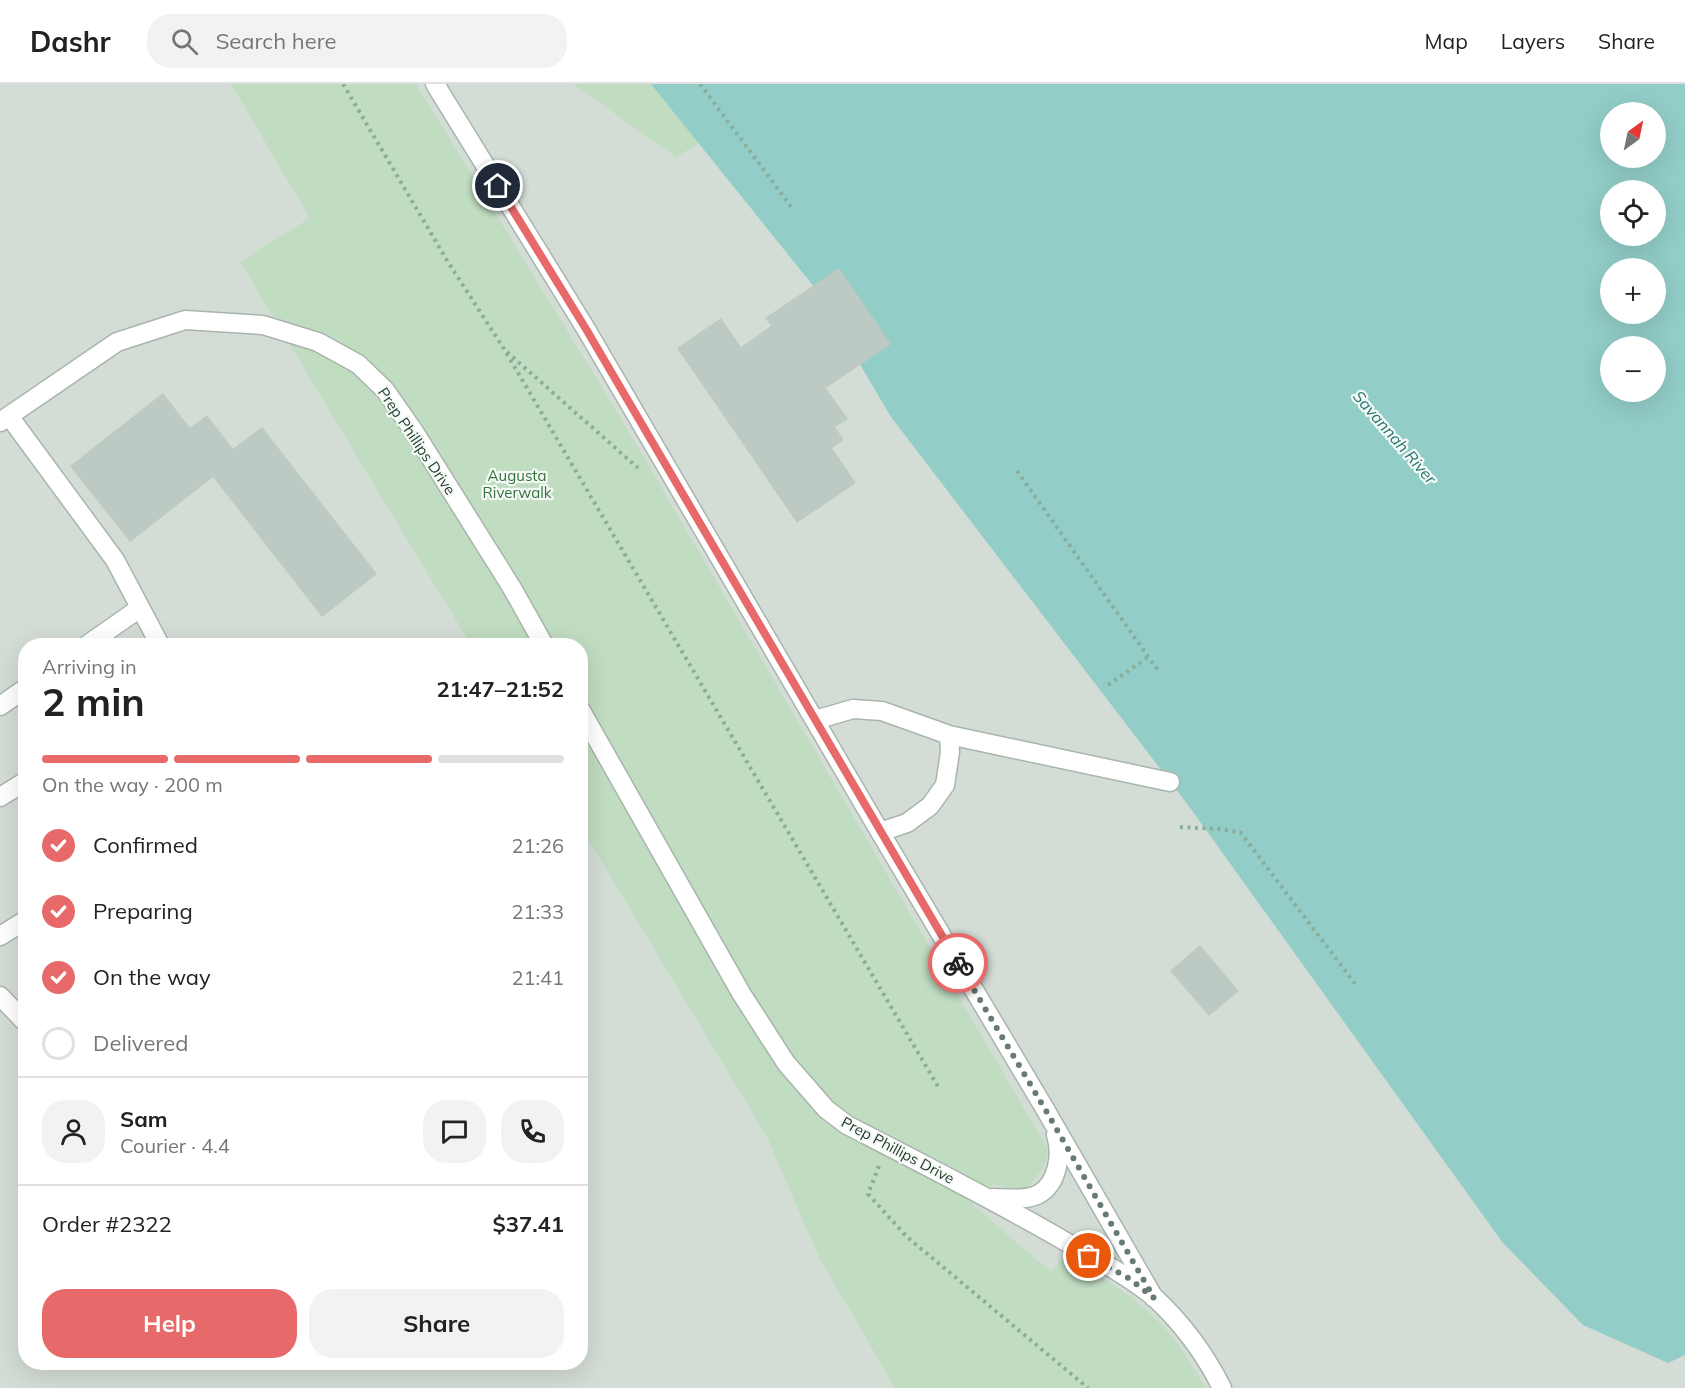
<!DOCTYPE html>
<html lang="en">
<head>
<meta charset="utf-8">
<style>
  :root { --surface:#fff; --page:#f2f2f2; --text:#222; --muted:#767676; --line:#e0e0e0; --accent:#e76969 }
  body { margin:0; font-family:Mulish,sans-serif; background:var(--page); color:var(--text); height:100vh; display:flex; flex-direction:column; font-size:22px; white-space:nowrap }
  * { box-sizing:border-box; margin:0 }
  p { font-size:20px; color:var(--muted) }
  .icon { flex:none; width:33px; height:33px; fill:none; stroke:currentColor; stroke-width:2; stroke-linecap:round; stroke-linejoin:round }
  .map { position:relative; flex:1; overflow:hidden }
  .sheet { position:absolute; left:18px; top:554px; width:570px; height:732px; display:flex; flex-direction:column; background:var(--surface); border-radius:24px; box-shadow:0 6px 24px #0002 }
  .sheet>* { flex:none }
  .needle { width:39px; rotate:33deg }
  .tools { position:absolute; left:1600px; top:18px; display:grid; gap:12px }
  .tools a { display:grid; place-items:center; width:66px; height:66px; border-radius:50%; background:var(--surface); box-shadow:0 6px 24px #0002; font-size:30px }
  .pin { position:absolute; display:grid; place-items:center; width:51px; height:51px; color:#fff; margin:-26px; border:3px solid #fff; border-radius:50%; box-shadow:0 2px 6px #0007 }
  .courier { position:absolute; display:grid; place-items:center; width:60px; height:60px; margin:-30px; border:4px solid #e76969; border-radius:50%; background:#fff; color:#222; box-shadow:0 2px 8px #0007 }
  .summary em { font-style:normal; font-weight:700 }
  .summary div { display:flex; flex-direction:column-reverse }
  .summary { display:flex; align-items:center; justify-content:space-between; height:102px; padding:0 24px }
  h1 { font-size:39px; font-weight:700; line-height:45px }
  .bar { display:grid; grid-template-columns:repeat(4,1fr); gap:9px 6px; align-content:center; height:72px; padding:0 24px }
  .bar i { height:8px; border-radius:4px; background:var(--line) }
  .bar .active { background:var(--accent) }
  .bar p { grid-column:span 4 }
  .line { display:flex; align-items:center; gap:15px; padding:0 24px; border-top:2px solid var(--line) }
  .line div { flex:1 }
  .round { display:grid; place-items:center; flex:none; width:63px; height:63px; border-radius:24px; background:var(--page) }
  ol { padding:0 24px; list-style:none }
  li { display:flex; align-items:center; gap:18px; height:66px }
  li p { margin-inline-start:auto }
  li .icon { padding:6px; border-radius:50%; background:var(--accent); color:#fff; stroke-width:4 }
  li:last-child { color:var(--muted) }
  li i { width:33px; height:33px; border:3px solid var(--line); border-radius:50% }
  .cta { display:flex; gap:12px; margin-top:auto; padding:12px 24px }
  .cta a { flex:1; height:69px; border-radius:24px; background:var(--accent); color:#fff; font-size:24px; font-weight:700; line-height:69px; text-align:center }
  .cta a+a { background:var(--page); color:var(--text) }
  header { display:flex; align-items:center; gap:36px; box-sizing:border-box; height:84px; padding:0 30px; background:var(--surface); border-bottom:2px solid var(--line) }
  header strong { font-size:28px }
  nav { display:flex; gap:33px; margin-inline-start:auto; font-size:21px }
  .search { width:420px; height:54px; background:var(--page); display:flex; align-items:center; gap:15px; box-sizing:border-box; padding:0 21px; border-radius:24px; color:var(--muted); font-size:22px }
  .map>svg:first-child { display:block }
  .built { fill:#d3ddd6; fill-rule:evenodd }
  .green { fill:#c0dcc1 }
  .water { fill:#92cdc8; fill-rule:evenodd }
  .building { fill:#bdcac3 }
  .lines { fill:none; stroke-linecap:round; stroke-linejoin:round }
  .minor-casing { stroke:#a8b5ad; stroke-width:21 }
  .path { stroke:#88ae99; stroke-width:4; stroke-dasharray:3 4.5; stroke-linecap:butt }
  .minor { stroke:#fff; stroke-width:18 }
  .done { stroke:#687b71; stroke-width:6; stroke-dasharray:0 10.8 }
  .route { stroke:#e76969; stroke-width:8 }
  .labels { text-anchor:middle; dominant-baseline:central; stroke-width:4.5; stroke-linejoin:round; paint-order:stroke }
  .street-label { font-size:15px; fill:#253d31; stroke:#f5faf6 }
  .park-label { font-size:15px; fill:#33713c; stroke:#f5faf6 }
  .water-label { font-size:16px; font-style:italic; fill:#24756f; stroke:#f5faf6 }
</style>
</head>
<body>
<header>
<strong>Dashr</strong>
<div class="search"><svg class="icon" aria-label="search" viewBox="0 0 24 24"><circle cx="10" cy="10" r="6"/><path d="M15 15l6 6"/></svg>Search here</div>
<nav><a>Map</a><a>Layers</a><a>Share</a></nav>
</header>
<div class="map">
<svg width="1685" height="1304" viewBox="0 0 1685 1304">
  <rect width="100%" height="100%" fill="#e5ede7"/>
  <path class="built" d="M0,0H875L1685,1075V1304H0ZM26,561H580V1278H26Z"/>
  <path class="green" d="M231,0H416L626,343L1047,1064C1047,1064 1047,1073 1047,1074C1044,1085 1030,1105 1018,1106C1010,1107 1002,1102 994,1100L972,1120L1051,1188L1065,1171C1098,1191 1133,1211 1160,1239C1179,1258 1192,1282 1206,1304H895L818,1171L767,1053L581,743L580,561H471L240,178L310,134Z
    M573,0H795L676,73Z"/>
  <path class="water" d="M651,0H1685V1271L1668,1279L1583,1241L1503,1159L1188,721L891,333L815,204ZM1611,28H1656V74H1611ZM1611,106H1656V152H1611ZM1611,184H1656V230H1611ZM1611,262H1656V308H1611Z"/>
  <path class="building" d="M839,184L891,260L826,304L848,335L835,343L844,356L832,364L856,399L797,439L677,264L721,234L741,263L771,242L765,234Z
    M163,309L190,344L207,331L233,365L262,343L377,490L322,533L213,393L130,458L70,382Z
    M1200,861L1239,907L1209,932L1170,887Z"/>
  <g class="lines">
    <defs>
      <path id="minor" d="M435,0L586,245L880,748L1045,1025L1154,1214
        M9,332L115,476L160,561
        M0,338L117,258L185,236L263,241L318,258L358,280L385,306L415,349L512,504L544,561
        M87,561L140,524
        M0,622L26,604
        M580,625L741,909L786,979L826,1025L847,1041C919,1078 990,1114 1061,1155C1092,1173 1126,1190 1154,1213C1182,1239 1205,1270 1222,1304
        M815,636L853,625L882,627L949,651L950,668L945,701L930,722L907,739L880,748
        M949,651L1170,698
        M0,713L26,697
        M0,852L26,836
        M0,912L26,939
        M992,1114C1006,1114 1026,1117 1039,1110C1058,1099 1062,1070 1056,1051"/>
    </defs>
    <use href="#minor" class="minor-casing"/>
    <path class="path" d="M343,0L448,178L504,265L940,1006
      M700,0L792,124
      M507,268L638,384
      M1017,387L1159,588
      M1108,601L1148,573
      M1180,743L1220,745L1241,749L1356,901
      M879,1082L868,1110L907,1153L1088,1304"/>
    <use href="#minor" class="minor"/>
  </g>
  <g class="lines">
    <path class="done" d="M958,879L1045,1025L1154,1214L1130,1195L1089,1172"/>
    <path class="route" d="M498,102L586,245L958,879"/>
  </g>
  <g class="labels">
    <g class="street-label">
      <text transform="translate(417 357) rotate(56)">Prep Phillips Drive</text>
      <text transform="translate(898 1066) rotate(28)">Prep Phillips Drive</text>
    </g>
    <g class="park-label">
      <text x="517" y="391">Augusta<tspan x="517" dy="17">Riverwalk</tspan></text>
    </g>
    <g class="water-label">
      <text transform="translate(1395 353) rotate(49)">Savannah River</text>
    </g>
  </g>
</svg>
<div class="tools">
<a><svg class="needle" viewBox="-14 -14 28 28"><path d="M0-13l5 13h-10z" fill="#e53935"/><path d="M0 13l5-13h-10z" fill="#767676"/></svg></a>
<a><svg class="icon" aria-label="locate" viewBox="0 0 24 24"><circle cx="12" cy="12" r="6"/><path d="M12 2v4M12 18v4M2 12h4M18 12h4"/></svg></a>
<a>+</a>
<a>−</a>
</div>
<div class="pin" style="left:1089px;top:1172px;background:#ea580c"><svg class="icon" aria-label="bag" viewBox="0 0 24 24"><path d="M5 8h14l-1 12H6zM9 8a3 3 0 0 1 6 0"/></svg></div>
<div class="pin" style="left:498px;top:102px;background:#1f2937"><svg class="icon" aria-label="home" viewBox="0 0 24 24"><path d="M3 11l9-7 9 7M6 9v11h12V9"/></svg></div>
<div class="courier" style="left:958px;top:879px"><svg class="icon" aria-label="bike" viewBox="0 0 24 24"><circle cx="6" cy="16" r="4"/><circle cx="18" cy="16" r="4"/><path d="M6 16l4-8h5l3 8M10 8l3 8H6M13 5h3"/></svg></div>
<section class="sheet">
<div class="summary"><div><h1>2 min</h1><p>Arriving in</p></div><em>21:47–21:52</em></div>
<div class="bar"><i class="active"></i><i class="active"></i><i class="active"></i><i></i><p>On the way · 200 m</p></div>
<ol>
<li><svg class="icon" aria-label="check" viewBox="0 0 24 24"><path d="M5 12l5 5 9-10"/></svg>Confirmed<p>21:26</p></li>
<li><svg class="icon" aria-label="check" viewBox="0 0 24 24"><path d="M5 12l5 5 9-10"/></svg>Preparing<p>21:33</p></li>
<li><svg class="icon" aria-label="check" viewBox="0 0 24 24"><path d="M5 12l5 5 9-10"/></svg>On the way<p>21:41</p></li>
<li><i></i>Delivered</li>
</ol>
<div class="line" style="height:108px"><a class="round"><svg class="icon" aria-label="person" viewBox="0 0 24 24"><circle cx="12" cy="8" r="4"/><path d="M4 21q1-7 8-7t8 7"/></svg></a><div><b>Sam</b><p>Courier · 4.4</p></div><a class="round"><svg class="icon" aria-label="chat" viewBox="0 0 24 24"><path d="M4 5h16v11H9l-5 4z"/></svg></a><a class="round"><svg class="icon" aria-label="phone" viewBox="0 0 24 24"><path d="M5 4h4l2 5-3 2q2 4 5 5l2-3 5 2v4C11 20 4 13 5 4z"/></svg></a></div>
<div class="line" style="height:78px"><div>Order #2322</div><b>$37.41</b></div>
<div class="cta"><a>Help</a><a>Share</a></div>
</section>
</div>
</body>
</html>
